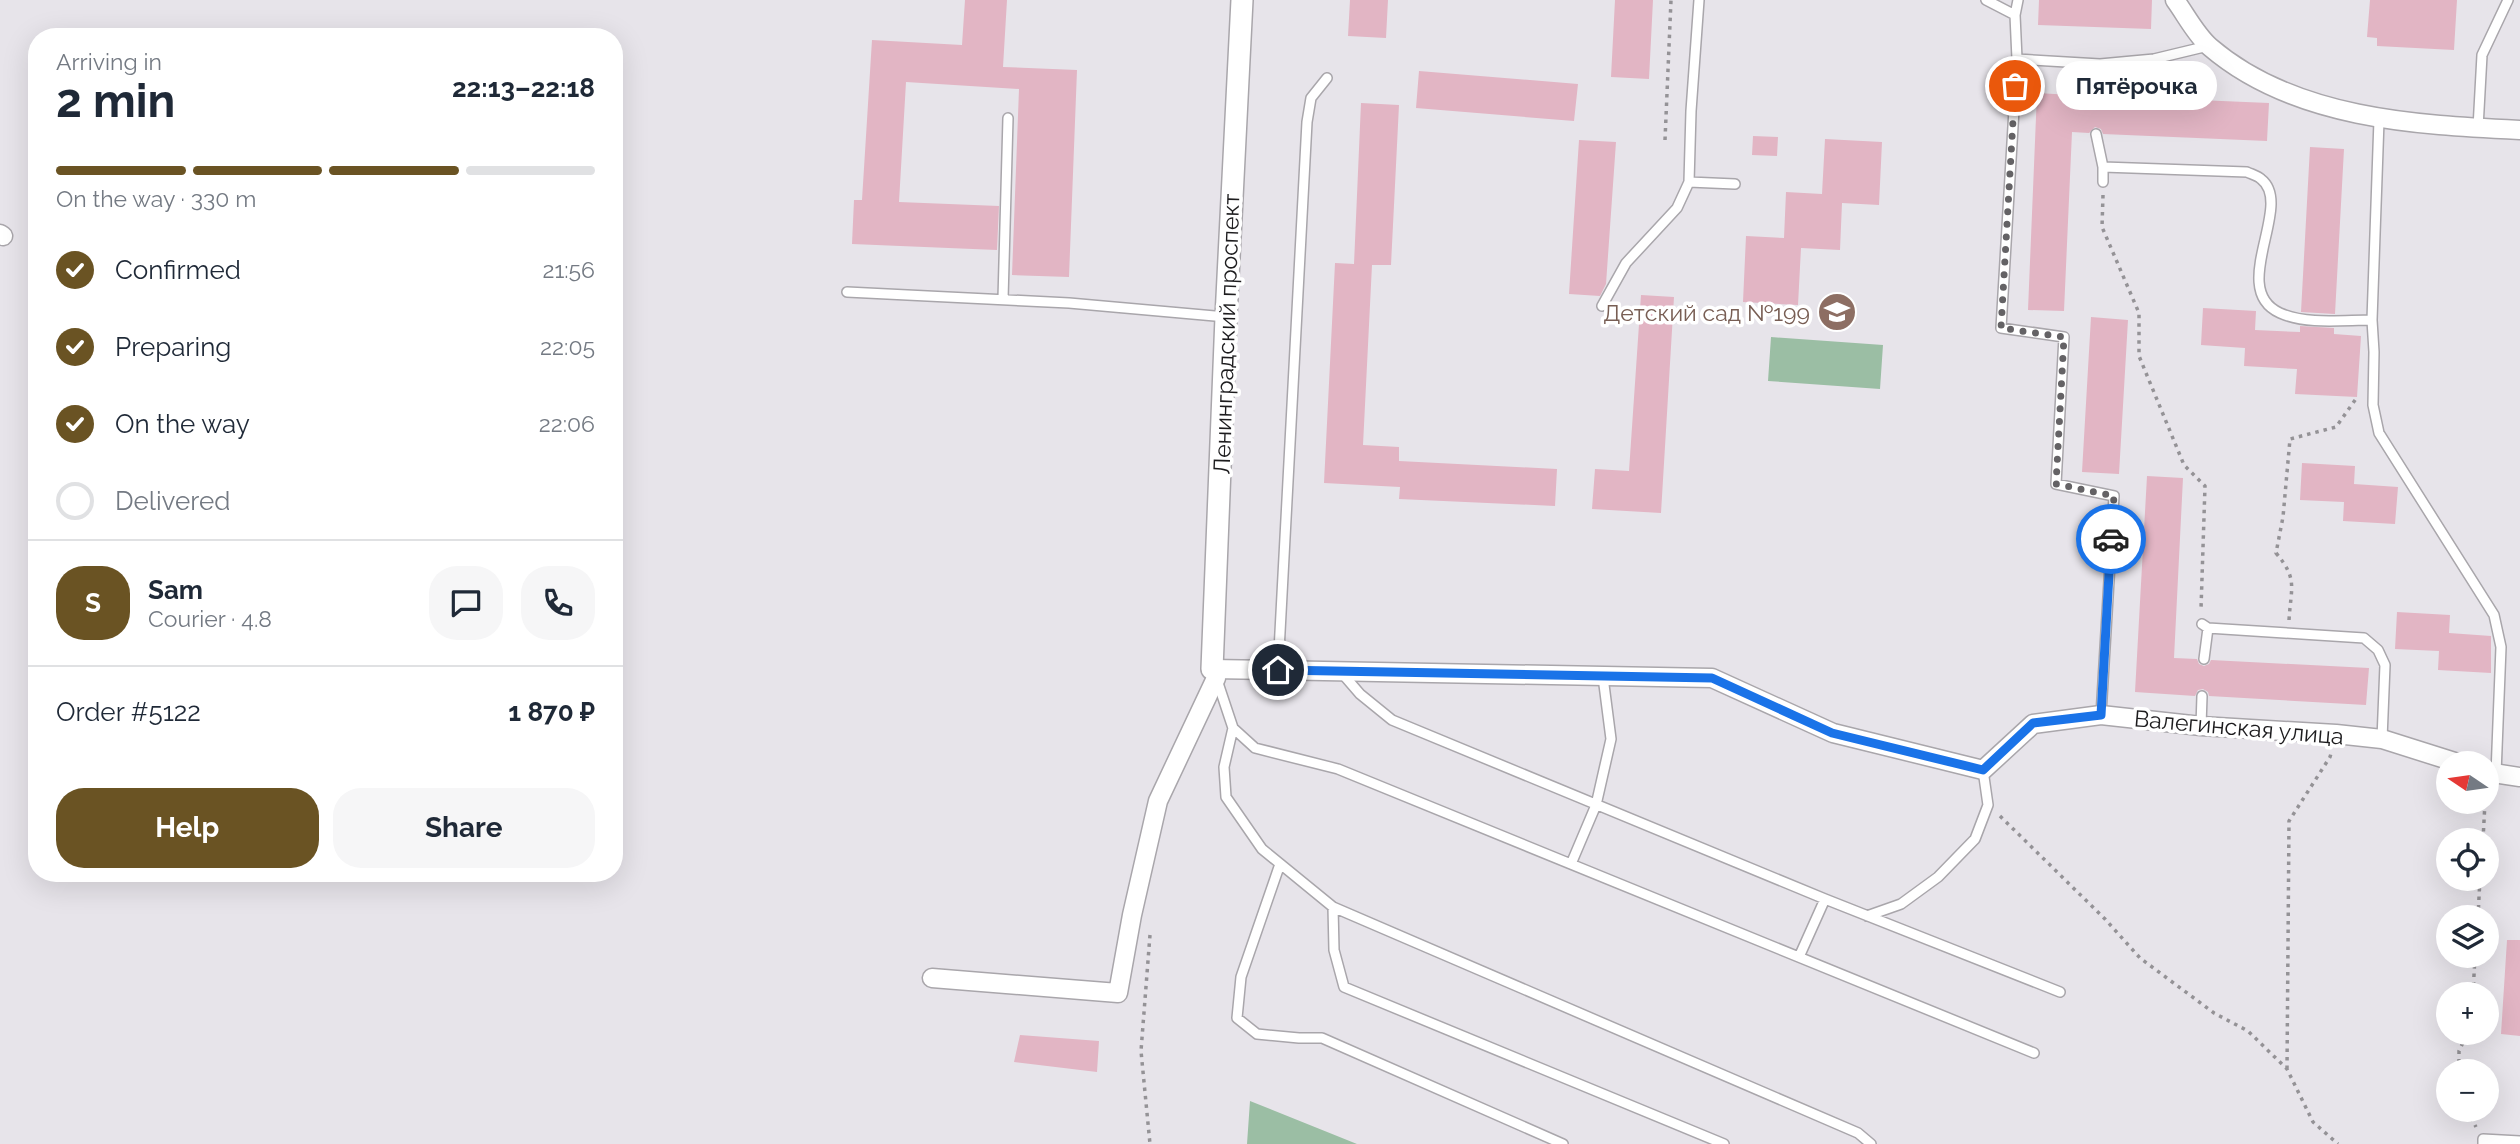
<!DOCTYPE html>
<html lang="en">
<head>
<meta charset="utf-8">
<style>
  :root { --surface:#fff; --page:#f6f6f7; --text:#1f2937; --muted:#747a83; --line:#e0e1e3; --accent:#6a5323 }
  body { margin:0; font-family:Raleway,sans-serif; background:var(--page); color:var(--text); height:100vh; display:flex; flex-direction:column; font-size:26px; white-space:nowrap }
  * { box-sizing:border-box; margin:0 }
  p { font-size:23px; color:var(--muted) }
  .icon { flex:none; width:38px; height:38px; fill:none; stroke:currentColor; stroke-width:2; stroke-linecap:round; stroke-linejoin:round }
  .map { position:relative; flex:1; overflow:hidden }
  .side { position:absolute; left:28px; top:28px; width:595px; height:854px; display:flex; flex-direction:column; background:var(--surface); border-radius:28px; box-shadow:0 7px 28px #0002 }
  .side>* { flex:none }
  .needle { width:46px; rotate:283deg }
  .buttons { position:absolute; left:2436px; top:751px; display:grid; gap:14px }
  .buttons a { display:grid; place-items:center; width:63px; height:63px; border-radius:50%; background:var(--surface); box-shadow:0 7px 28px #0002; font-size:35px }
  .pin { position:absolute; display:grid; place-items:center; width:60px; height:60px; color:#fff; margin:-30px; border:4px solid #fff; border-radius:50%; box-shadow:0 2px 7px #0007 }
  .courier { position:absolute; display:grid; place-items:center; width:70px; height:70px; margin:-35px; border:5px solid #1a73e8; border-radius:50%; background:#fff; color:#222; box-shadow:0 2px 9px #0007 }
  .bubble { position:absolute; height:49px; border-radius:24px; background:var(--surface); box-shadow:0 7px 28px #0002; font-size:23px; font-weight:700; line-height:49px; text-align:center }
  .overview em { font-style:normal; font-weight:700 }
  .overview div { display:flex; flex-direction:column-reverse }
  .overview { display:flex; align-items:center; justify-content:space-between; height:119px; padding:0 28px }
  h1 { font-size:46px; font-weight:700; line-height:52px }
  .bar { display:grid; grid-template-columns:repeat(4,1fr); gap:10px 7px; align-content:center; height:84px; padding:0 28px }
  .bar i { height:9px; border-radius:5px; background:var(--line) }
  .bar .selected { background:var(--accent) }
  .bar p { grid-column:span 4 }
  .line { display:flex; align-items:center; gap:18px; padding:0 28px; border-top:2px solid var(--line) }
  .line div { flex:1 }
  .round { display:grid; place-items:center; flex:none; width:74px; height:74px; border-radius:28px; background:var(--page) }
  ol { padding:0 28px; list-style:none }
  li { display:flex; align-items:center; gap:21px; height:77px }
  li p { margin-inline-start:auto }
  li .icon { padding:7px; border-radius:50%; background:var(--accent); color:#fff; stroke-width:4 }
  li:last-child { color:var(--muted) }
  li i { width:38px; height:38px; border:4px solid var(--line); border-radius:50% }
  .cta { display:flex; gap:14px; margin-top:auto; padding:14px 28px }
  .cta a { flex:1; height:80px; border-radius:28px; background:var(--accent); color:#fff; font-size:28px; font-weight:700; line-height:80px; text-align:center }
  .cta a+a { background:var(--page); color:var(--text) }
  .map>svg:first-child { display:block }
  .green { fill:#9bbea4 }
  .building { fill:#e2b5c4 }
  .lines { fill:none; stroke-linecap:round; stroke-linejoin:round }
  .service-casing { stroke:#a9a6ab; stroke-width:12 }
  .minor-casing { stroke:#a9a6ab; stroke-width:21 }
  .tertiary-casing { stroke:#a9a6ab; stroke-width:24 }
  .path { stroke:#949296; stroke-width:3.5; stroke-dasharray:3.5 5; stroke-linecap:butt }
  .service { stroke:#fff; stroke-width:9 }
  .minor { stroke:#fff; stroke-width:18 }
  .tertiary { stroke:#fff; stroke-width:21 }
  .done { stroke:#646265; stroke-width:7; stroke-dasharray:0 12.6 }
  .route { stroke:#1a73e8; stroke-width:9 }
  .labels { text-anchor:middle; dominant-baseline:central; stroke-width:7; stroke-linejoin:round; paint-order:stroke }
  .education-label { font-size:23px; fill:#785e54; stroke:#fff; text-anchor:end }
  .street-label { font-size:23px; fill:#1d1c1e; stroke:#fff }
</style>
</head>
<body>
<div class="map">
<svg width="2520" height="1144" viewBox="0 0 2520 1144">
  <rect width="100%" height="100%" fill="#e7e4ea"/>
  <path class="green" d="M1771,337L1883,345L1880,389L1768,381Z
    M1250,1101L1357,1144H1247Z"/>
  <path class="building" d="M965,0H1007L1003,67L1077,70L1069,277L1012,275L1019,89L906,82L899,202L999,206L997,250L852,244L854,200H862L872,40L962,45Z
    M1350,0H1388L1386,38L1348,36Z
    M1615,0H1653L1649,79L1611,77Z
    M2039,0H2152L2151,29L2038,25Z
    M2370,0H2457L2454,50L2377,46V38L2367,37Z
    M1419,71L1578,84L1574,121L1416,108Z
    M2037,93L2090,96L2092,101L2097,103L2102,101L2104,96L2269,103L2267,141L2103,134L2101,129L2095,127L2089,133L2072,132L2064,311L2028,310Z
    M1361,103L1399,105L1391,265H1372L1363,445L1399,447V461L1557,469L1555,506L1399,499L1400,487L1324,483L1335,263L1354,264Z
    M1753,136L1778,137L1777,156L1752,155Z
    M1825,139L1882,142L1879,205L1842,203L1840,250L1801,248L1798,305L1743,302L1746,236L1784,238L1786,192L1822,194Z
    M1579,140L1616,142L1606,284L1600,296L1569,294Z
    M2310,147L2344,149L2335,314L2301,312Z
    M1641,295L1674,297L1661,513L1592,509L1595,469L1629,471Z
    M2203,308L2256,311L2255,330L2300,332V326L2334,328V334L2361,336L2357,397L2295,394L2297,369L2244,366L2245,348L2201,345Z
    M2091,317L2128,320L2119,474L2082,472Z
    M2302,463L2355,466L2354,484L2398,487L2395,524L2343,521L2344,502L2300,500Z
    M2147,476L2183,478L2174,658L2197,659L2199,664L2204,666L2209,664L2211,660L2369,668L2366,705L2209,696L2208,692L2203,689L2198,690L2195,696L2135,692Z
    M2397,612L2450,615L2449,633L2491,636V673L2438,670L2439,651L2395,649Z
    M2507,940H2520V1036L2501,1034Z
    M1020,1035L1099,1041L1097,1072L1014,1062Z"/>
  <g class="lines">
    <defs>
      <path id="service" d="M1986,0L2015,15
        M2018,0L2015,15L2017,59L2001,328L2064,337L2056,484L2114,496L2101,715
        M2017,59L2100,64L2154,59L2208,46
        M2097,96L2100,64
        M2379,120L2372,320L2374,352L2373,405L2379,433L2494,615L2501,647L2496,774
        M2478,128L2482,55L2508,0
        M2096,134L2103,167V182
        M2103,167L2247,172C2251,174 2258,176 2261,179C2295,205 2227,289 2280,313C2307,325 2343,320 2372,320
        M1689,182L1735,184
        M847,292L1069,303L1226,317
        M1003,299L1008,118
        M1602,306L1626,263L1677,208L1689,182L1691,111L1699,0
        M2202,624L2208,628L2364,638L2378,650L2385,665L2382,739
        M2204,659L2208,628
        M1278,670L1307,122L1311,98L1327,78
        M1341,672L1360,694L1392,720L1825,899L2060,992
        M1217,680L1233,728L1255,748L1338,769L2034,1053
        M2201,726L2202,696
        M1233,728L1224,767L1226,797L1262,849L1333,907L1858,1133L1871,1144
        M1280,864L1241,977L1237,1018L1257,1034L1299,1038H1322L1563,1144
        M1571,864L1596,805L1611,739L1603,677
        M1333,907L1334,950L1344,987L1724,1144
        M1867,916L1901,904L1938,877L1975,839L1988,805L1983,770
        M1799,957L1825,899
        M2483,1144V1139L2520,1141"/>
      <path id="minor" d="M2175,0C2186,15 2196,35 2210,47C2294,119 2416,125 2520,130
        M0,234L3,236
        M1212,669L1712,678L1833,733L1983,770L2033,724L2101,715L2201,726L2336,734L2382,739L2458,763
        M2487,772L2520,777
        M932,978L1118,993L1132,915L1158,801L1216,678"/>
      <path id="tertiary" d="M1212,669L1226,317L1242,0"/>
    </defs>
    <use href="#service" class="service-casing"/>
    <use href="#minor" class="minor-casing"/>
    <use href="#tertiary" class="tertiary-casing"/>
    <path class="path" d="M1665,140L1671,0
      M2103,195L2102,227L2139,313V356L2184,465L2205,486L2201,609
      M2289,620C2291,587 2298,579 2276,553L2283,517L2290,439L2336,427L2358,396
      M2000,816L2105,919L2140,958L2214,1013L2248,1031L2287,1069L2313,1122L2338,1144
      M2483,840L2485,802
      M2478,917L2480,878
      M1150,935L1141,1051L1150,1144
      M2473,994L2475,956
      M2287,1069L2289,821L2330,757L2332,750
      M2459,1071V1051L2468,1032
      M2467,1110L2476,1127"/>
    <use href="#service" class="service"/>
    <use href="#minor" class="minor"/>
    <use href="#tertiary" class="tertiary"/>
  </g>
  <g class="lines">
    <path class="done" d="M2015,86L2001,328L2064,337L2056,484L2114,496L2111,539"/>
    <path class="route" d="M1278,670L1712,678L1832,733L1983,770L2033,723L2101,715L2111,539"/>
  </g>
  <defs>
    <symbol id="school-disc" viewBox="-11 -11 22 22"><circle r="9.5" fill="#8d6e63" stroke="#fff"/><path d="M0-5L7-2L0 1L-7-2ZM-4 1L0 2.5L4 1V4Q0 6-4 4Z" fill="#fff"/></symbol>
  </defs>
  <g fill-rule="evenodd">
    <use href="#school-disc" x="1815" y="290" width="44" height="44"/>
  </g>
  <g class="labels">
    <g class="education-label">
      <text x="1810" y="312">Детский сад №199</text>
    </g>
    <g class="street-label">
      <text transform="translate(1226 334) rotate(-88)">Ленинградский проспект</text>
      <text transform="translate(2239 727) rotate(5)">Валегинская улица</text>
    </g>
  </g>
</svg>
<div class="buttons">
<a><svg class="needle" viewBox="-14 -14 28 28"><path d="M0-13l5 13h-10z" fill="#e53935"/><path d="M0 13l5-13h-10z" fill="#747a83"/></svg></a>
<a><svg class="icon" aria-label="locate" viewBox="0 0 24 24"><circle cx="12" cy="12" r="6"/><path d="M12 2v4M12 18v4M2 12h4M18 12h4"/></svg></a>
<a><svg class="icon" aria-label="layers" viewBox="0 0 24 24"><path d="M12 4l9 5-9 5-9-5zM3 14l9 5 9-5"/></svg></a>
<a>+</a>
<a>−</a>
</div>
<div class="pin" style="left:2015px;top:86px;background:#ea580c"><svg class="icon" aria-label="bag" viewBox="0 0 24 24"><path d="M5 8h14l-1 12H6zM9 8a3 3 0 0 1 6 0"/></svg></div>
<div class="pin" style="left:1278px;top:670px;background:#1f2937"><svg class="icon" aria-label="home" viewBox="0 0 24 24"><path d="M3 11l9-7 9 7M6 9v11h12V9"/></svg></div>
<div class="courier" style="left:2111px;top:539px"><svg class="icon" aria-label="car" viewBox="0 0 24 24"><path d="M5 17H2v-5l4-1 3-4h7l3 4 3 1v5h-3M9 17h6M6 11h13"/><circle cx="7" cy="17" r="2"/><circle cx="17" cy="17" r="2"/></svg></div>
<div class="bubble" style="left:2056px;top:61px;width:161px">Пятёрочка</div>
<section class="side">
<div class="overview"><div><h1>2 min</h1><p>Arriving in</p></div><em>22:13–22:18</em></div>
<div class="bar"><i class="selected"></i><i class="selected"></i><i class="selected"></i><i></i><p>On the way · 330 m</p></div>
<ol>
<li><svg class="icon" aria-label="check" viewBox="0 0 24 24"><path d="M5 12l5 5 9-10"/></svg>Confirmed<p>21:56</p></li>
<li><svg class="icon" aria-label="check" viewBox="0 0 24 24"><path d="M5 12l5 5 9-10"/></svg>Preparing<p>22:05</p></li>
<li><svg class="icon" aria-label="check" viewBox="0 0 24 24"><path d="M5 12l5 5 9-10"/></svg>On the way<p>22:06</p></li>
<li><i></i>Delivered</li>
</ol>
<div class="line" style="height:126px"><b class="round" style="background:var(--accent);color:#fff">S</b><div><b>Sam</b><p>Courier · 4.8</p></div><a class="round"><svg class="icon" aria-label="chat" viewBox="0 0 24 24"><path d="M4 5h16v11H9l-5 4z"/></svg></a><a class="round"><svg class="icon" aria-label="phone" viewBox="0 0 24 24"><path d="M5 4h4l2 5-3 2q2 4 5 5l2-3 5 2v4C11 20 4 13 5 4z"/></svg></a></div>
<div class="line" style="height:91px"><div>Order #5122</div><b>1 870 ₽</b></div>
<div class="cta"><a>Help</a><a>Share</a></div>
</section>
</div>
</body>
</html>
